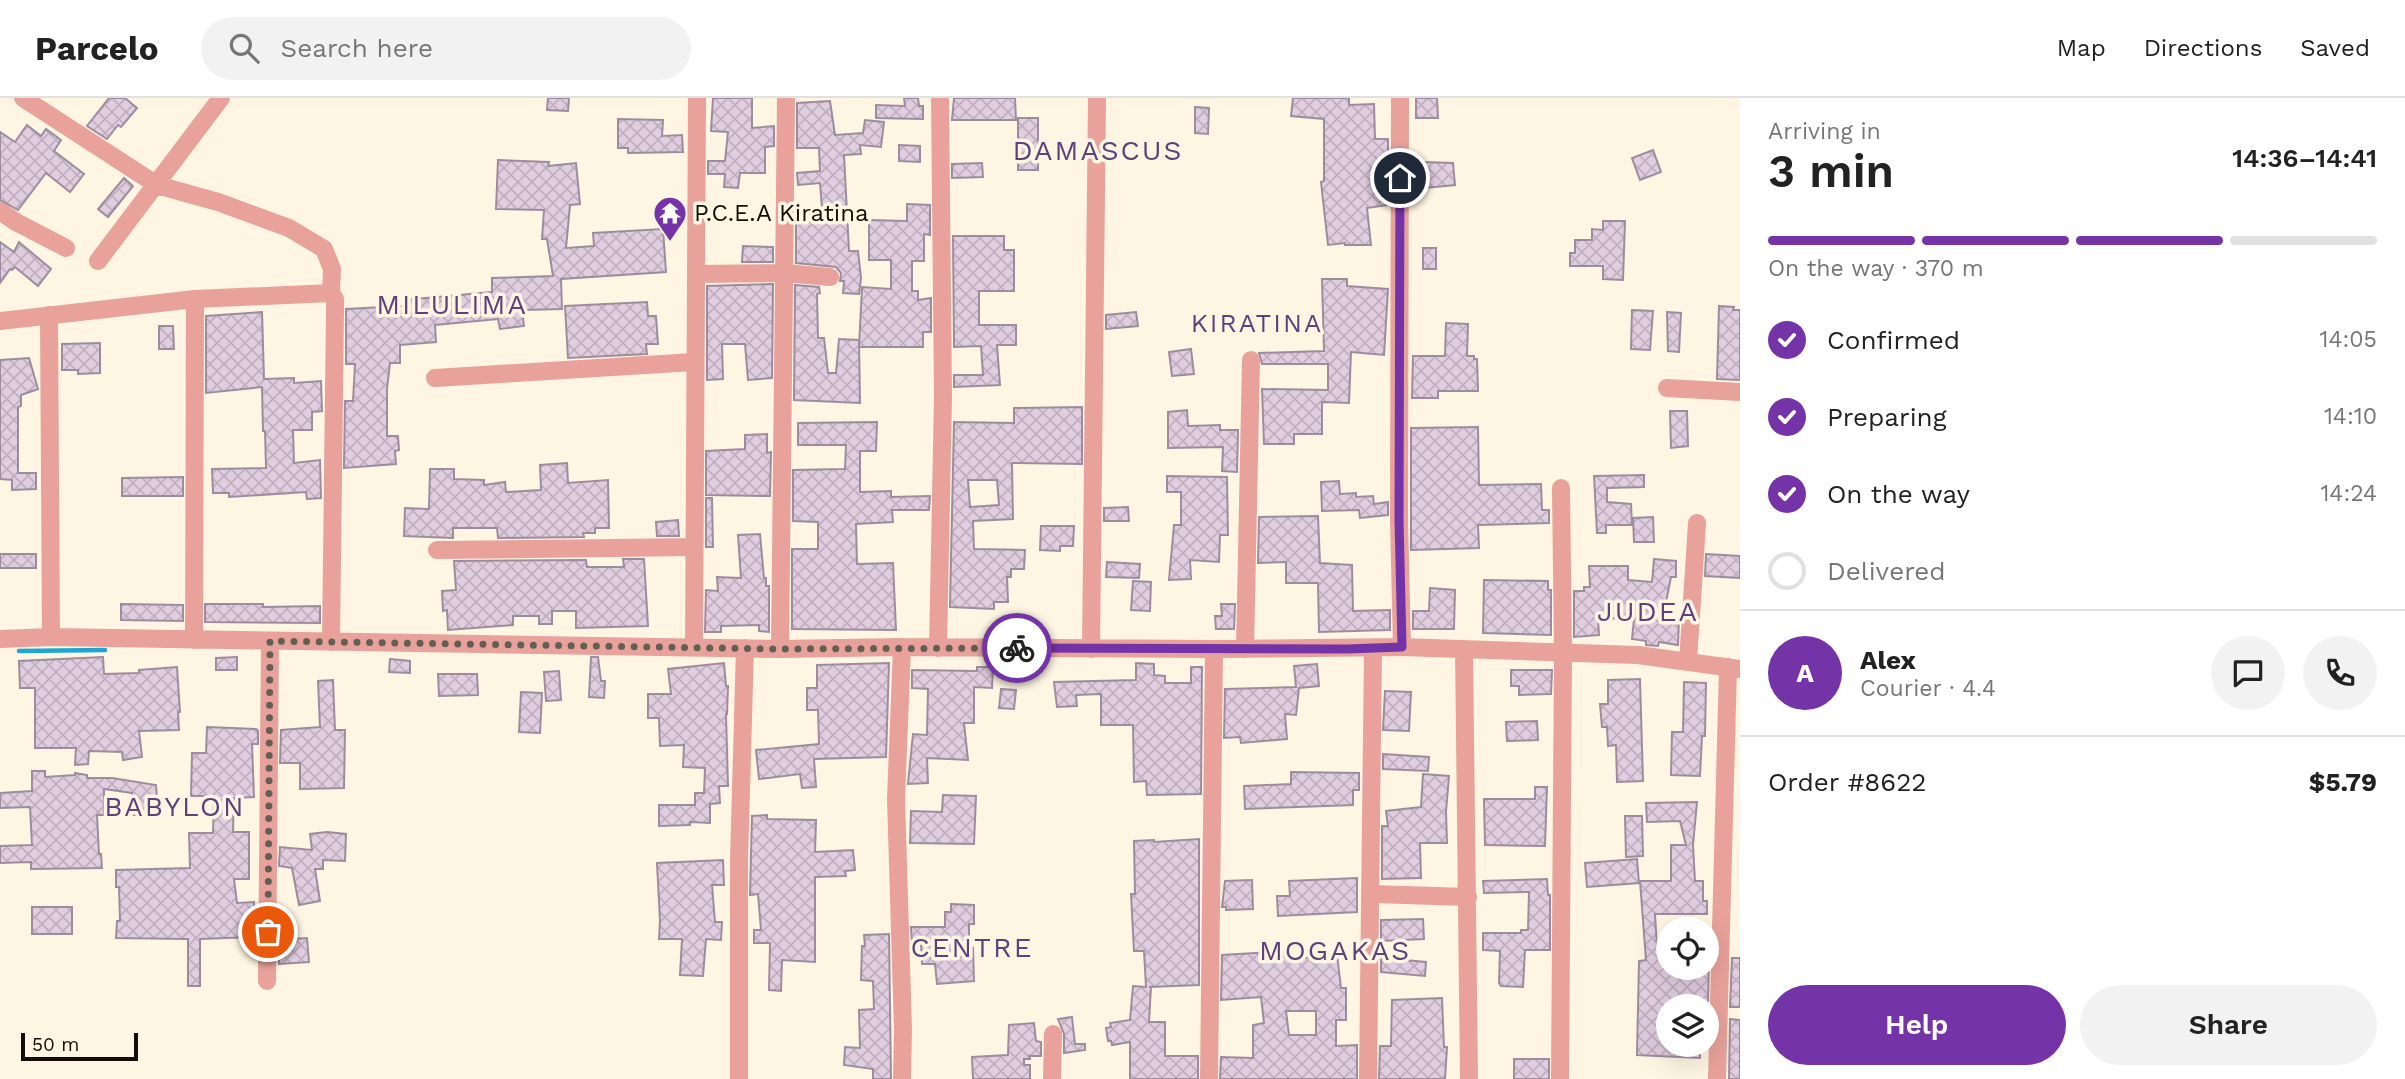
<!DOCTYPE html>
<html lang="en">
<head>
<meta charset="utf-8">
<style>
  :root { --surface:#fff; --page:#f2f2f2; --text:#222; --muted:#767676; --line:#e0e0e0; --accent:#7533a8 }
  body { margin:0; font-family:"Work Sans",sans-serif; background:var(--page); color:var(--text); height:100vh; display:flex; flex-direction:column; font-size:26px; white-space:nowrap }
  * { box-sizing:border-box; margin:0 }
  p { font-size:23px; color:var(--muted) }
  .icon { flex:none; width:38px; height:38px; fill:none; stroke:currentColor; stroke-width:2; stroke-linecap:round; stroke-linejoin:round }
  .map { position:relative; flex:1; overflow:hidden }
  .sheet { display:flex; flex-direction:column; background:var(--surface); width:665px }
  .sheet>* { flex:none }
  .buttons { position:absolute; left:1656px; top:819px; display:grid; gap:14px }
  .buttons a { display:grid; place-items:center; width:63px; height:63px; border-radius:50%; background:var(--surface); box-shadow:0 7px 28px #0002; font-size:35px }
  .scale { position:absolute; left:21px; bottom:18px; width:117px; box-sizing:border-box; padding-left:7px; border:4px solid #110e06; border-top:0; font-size:19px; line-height:24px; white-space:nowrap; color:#110e06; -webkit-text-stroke:5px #fef6e2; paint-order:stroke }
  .pin { position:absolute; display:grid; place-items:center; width:60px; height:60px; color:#fff; margin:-30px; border:4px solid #fff; border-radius:50%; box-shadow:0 2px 7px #0007 }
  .courier { position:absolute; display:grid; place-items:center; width:70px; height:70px; margin:-35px; border:5px solid #7533a8; border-radius:50%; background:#fff; color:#222; box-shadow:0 2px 9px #0007 }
  .overview em { font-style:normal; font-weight:600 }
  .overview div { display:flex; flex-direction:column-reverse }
  .overview { display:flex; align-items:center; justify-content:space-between; height:119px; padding:0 28px }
  h1 { font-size:46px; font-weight:600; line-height:52px }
  .bar { display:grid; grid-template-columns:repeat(4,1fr); gap:10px 7px; align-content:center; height:84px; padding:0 28px }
  .bar i { height:9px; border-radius:5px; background:var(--line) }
  .bar .active { background:var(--accent) }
  .bar p { grid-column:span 4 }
  .line { display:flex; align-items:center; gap:18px; padding:0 28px; border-top:2px solid var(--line) }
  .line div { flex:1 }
  .round { display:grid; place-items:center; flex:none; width:74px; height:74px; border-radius:37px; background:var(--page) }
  ol { padding:0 28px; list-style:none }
  li { display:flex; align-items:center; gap:21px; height:77px }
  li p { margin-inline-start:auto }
  li .icon { padding:7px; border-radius:50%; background:var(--accent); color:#fff; stroke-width:4 }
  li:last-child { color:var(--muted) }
  li i { width:38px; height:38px; border:4px solid var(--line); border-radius:50% }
  .button { display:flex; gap:14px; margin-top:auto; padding:14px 28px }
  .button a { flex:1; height:80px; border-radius:42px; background:var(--accent); color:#fff; font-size:28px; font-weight:600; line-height:80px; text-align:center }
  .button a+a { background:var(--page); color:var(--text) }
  header { display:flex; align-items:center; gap:42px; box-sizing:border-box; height:98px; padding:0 35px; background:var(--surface); border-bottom:2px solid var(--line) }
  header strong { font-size:33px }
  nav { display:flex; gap:38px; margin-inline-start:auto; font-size:24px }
  .search { width:490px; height:63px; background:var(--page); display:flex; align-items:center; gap:18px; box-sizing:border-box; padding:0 24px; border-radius:38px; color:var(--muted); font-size:26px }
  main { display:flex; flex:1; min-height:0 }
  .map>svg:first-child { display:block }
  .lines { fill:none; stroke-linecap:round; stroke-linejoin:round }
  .stream { stroke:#1ca6d6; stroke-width:4.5 }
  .building { fill:url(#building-cross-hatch); stroke:#9e8c9e; stroke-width:2; fill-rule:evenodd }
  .minor { stroke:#e8a29b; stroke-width:18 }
  .done { stroke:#645f53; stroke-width:7; stroke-dasharray:0 12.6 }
  .route { stroke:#7533a8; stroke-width:9 }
  .labels { text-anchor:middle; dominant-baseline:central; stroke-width:7; stroke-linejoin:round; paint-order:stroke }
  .poi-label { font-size:24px; fill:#110e06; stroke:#fef6e2; text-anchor:start }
  .neighbourhood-label { font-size:26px; letter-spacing:2px; fill:#5e407b; stroke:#fef6e2 }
  .quarter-label { font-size:28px; letter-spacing:2px; fill:#5e407b; stroke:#fef6e2 }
</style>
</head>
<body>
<header>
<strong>Parcelo</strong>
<div class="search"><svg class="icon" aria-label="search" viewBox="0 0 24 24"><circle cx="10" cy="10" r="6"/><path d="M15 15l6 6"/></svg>Search here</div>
<nav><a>Map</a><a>Directions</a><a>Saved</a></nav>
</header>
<main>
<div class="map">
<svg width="1740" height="981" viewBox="0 0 1740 981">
  <defs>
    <pattern id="building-cross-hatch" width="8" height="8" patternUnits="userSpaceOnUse" patternTransform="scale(1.75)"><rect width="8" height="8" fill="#e1cde0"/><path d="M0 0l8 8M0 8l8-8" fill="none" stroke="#c0afbf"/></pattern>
  </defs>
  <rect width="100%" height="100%" fill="#fef6e2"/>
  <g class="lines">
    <path class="stream" d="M19,553L105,552"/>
  </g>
  <path class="building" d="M109,0H125L137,10L121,29L118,27L107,41L87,28Z
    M548,0H569L568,13L547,12Z
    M713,0H752V30L774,28V48L765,49V75H740L738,90L724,89L725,76H708V63H725L728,34L711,33Z
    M904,0H918L919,8H923V21L876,20V7L905,8Z
    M954,0H1015L1016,22H952Z
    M1293,0H1349V7L1374,6L1375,41H1388V107L1367,110L1371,147H1345V145L1328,147L1321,84L1324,83V21L1291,18Z
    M1416,0H1437L1438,20H1416Z
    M830,3L835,37L863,35L865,22L884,24L881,49L860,47L861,56L844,57L849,153H858L861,180L859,196L843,195L844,183H840L841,175L836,169L796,165V122H823L820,85L798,87L797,75L820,73L819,50H797V5Z
    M1195,9L1209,10L1208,36L1195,35Z
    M1018,20H1038V72H1018Z
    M618,21L663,22L662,38L682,37L683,54L628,55V50H618Z
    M27,27L41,38L46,31L61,42L54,53L84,76L70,94L46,75L18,112L0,102V34L15,44Z
    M899,47L920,48V64L899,63Z
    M1653,52L1661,74L1640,82L1632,60Z
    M498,62L549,64L548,68L576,65L580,106L570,107L566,150L594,148L593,135L663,131L666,174L561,181L562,211L522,212L524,228L500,231L498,221L435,227L436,244L400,247V265H390L387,291V338H398L399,352L395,353L396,366L344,370L345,303H353L355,266H346V211L404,208V202L492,194V180L553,178L547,141H542L544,112L496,111Z
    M1423,64L1453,65L1455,87L1425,90Z
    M982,65L983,79L952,80V66Z
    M124,80L133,88L108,119L98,111Z
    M907,106L930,107V137L924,136V163H912V193H918V202L931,200V234H923V249H859L862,189L891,191V162H869V122L907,123Z
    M1603,123H1625L1623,182L1603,181V168H1570V155H1575V142H1592V131L1603,132Z
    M953,138H1004V152H1014V193H979V227H1016V247H997L1000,287L954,289V277H983L981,248L954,249Z
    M0,144L14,154L19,144L51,171L38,188L15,169L12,172L10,171L0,185Z
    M743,148L773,149V164H742Z
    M1423,150H1436V171H1423Z
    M1322,181H1347V188L1388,191L1384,257L1351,254L1349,305L1322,304V336H1294V346H1264L1262,291L1328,292V266H1262L1259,255L1324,253Z
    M773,186L772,280L748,282L745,246H722L723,281L707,282V188Z
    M795,187L819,189L820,195L817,196L818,240H824L828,275H836L839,241L859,242L860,305L794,302Z
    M647,204L648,218H656L658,246H646L647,256L568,260L565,208Z
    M1719,208L1734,209L1733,212H1740V282L1717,281Z
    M1632,212L1653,213L1650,252L1631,251Z
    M262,214L264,281L294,280V285L321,283L322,313L312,314V332H293L294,365L320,362L321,400L307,401L306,394L229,399V395H213L212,371L266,370L265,333H263L262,289L206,295V218Z
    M1136,214L1138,228L1106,231V217Z
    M1667,214L1681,215L1679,254L1668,253Z
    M1446,225L1468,226L1467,258H1474V261H1477L1478,293H1438V300H1412L1413,258H1445Z
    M159,228H173L174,251H159Z
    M100,245V275L78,276V272H62V246Z
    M1191,251L1194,276L1172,278L1169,254Z
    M29,260L38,291L21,297V308L18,309V375H36V391L12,392V382L0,381V262Z
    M1082,309V366L1012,365L1013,421L973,423L974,451L1025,452L1024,471H1011V479H1007L1008,504H994V511L950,509L954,324L1014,325V310ZM968,382H997L999,407L970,409Z
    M1187,312L1188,328L1220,327V332H1238L1237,374L1222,373L1223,349L1168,350V314Z
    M1670,313H1687L1688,348L1671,350Z
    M877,324L876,353H860V394L891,393V399L930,398L929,412H892L893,424L856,426L857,466L893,465L896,532L792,531V451H818V424L793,423V372L845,371L846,347H798V325Z
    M1478,329L1479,387L1541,386L1542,412H1549V425L1478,427L1479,450L1411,452V330Z
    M767,336V355L771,354L770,398L706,397V353L745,351V337Z
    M567,365L568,385L608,382L609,430H595V435H583L584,439L498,440L497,430H453V440L404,438L405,410L429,411L430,371H454V381L484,382V387L505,384L506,394L541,392L540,367Z
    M1644,377V389L1607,390V404L1631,406L1632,427H1606V435H1597L1594,378Z
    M1167,378L1227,379L1228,437H1220L1219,464L1190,462L1191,481L1169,482L1174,427H1181V394H1167Z
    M183,379V398H122V380Z
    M1339,383L1340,396L1356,395V399L1373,398L1374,406L1388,404V417L1360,420L1359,412L1322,413L1321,384Z
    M706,400H712L713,449H706Z
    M1128,409L1129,423H1104V410Z
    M1318,418L1320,465L1352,467L1353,513L1390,512V532L1319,534L1318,485H1286V464L1258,465L1259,419Z
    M1653,419L1654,444H1634L1633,420Z
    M678,422L679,438H657L656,424Z
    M1041,428H1074L1073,448H1060V453L1040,452Z
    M760,436L764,480H766V488H769V534L759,533V527L721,528V534H705L706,492L718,493L717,479L741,480L738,437Z
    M0,456H36V470H0Z
    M1706,456L1740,458V480L1705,478Z
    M623,461H644L648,528L576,530V513H552V526H539V518H513V527L448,532L447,512L443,513L442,493L456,492L454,463L586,462L587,469H624Z
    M1654,461L1676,463V479H1671L1663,519L1679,521L1678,547L1659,544L1658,548L1646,547V543L1632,541L1634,521L1598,520L1599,537L1574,539V493H1584V489H1590L1589,468H1628V482L1652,484Z
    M1107,464L1140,466L1139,480L1106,479Z
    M1484,482L1548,483V492H1551V537L1483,535Z
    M1133,483L1151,484L1150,513L1131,512Z
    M1430,490L1455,492L1454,531H1413V513H1429Z
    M121,506L183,507V523L121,522Z
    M205,506H263V509L320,508V525L205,524Z
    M1221,506H1235L1234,531H1216L1215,518H1222Z
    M103,559L104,576L139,575V572L177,569L180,614H178L179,632L139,633L142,659L123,662L122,654L89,653L88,666L75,667L76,650H35V590H20L19,563Z
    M237,559V572H216V560Z
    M591,559H598L601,583H605L604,600L589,599Z
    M390,561L410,563V575L389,574Z
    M724,565L726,588H728L727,616H726L728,688H719L720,705L710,706V725L690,724V727L659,728V707H695V695H704L705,670L683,669L684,647L660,648L659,620H648V596H671L668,571Z
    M889,565L886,659L814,661L816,689L802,690L800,676L759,681L756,652L819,646L818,612H807V590H817V567Z
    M1136,565L1154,566V577L1165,578V585H1191V569H1202L1201,696L1147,697L1146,683L1134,684L1133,627H1101V596L1076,597L1077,608L1057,609L1054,584L1136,582Z
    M1317,566L1319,588L1299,590L1296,617L1285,616L1287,641L1241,645L1240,639L1224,640L1225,591L1296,589L1294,568Z
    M977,569H993L992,590L974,589V625H964L968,662L927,660L928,685L908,686L913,636L927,637L928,591L912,590V572L977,573Z
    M1511,572H1552L1551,596L1519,597V588H1511Z
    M559,573L561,602L546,603L544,574Z
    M438,576H477L478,597L439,598Z
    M1640,581L1643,683L1617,684L1616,647L1608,648L1607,629H1602L1600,606H1608V582Z
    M333,582L335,632H345L344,690L300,691V665H280L281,632L320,629L318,583Z
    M1684,584L1706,585L1705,638H1702L1700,678L1671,677L1672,634H1683Z
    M1001,591L1016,592L1014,611L999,610Z
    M1385,593L1411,594L1409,633L1383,632Z
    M521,594L542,595L540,635L519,634Z
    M1537,623L1538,642L1507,643L1506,624Z
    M207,629L256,631L258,633V646H252L254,699L234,700L233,734H249V781H234L237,805L254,804V839L200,841V888H188V841L116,840L117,823H120L119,789H116V772L190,770L189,735H213L214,698H191L192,655H206Z
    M1383,656L1429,659L1428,673L1383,671Z
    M32,673H45V679L75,677V675L87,677V680H112L156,687L158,715L134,717L132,695L104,691V717H97L99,756H101L102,770L31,771V764L0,765V748L32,747L30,709L0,710V695L32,693Z
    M1291,674L1359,675V692H1353V707L1245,711L1244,688L1291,686Z
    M1423,676L1449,678L1446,714L1447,745H1420L1421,780L1382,781V728H1388L1386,713L1421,709Z
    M1535,689H1547L1545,748L1485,747L1484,701H1535Z
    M943,697L976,698L974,746L910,745L911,713L942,714Z
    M1697,704L1693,747L1695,783H1703V803H1707V816H1655L1657,849H1668V870H1706V860H1709L1708,905H1668V947H1700V960L1637,957L1639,863L1646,862L1640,783H1671V747H1686L1680,723L1647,724L1646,705Z
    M767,717V721L816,722L815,754L853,752L855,772L845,773L846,778L815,779V864L782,862L781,893L769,892L770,845H754V832H761L758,796L750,797L752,718Z
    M1625,718H1642L1643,758L1626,759Z
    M327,734L346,736L345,763L323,762V771H315L320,803L299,807L292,770L279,768L280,749L312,752L310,736Z
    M1199,741V887L1149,889H1151L1149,924H1165V958H1198V981H1130V944L1112,947L1111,943H1108L1106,930L1111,929L1110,925L1130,922L1133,888L1146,889L1144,853H1134L1131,796H1135L1134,743L1154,742V744Z
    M1637,761L1639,785L1587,789L1585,765Z
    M723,762L724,787H712L715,824H722L721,842L706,841L703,878L680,877L682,841H659L660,823L657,765Z
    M1357,780V814L1278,818L1277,798H1290L1289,783Z
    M1547,781L1548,797H1550V852H1525L1523,889L1501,888L1499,885L1500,853L1483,852V835H1521V832H1528L1529,794L1484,795L1483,783Z
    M1252,782L1253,811L1226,812V809H1222L1225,783Z
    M951,806L974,807V826H969V850H973L974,883L937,886L935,866H922L921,845H912L911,829H945V814H951Z
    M32,809H72V836H32Z
    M1423,821L1424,841L1381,843V822Z
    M889,836L891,981H873V971L844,967L845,949L860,950L859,912L874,911L873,883L861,882L862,848H865L864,837Z
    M307,840L309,864L279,866V842Z
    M1290,853L1291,862L1337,856L1341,890H1346V922H1336V948L1357,947V981H1220L1221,959L1253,960V927L1264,925L1261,899L1221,902L1222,857ZM1286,913H1316V937H1289Z
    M1381,860L1426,864L1425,878L1381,874Z
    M1732,860H1740V909H1730Z
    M1442,900L1444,949H1447L1445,981H1379L1380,948H1391L1392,902Z
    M1072,919L1075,946H1085V952L1064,955V936L1058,921Z
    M1730,921L1740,922V981H1729Z
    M1034,925L1036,943L1041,944V958H1029L1030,961H1024V967H1030V981H973L972,959L1008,957L1009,927Z
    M1514,961H1549V981H1514Z"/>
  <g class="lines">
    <path class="minor" d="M23,0L157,87L218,104L289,130L324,151L332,171L331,195
      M1400,0L1399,421L1402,549
      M0,113L16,124L66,150
      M98,163L221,0
      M696,176L784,175L830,179
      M49,217L51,539
      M0,223L195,201L331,195L335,201V212L331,544
      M435,280L694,264
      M1667,290L1740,294
      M437,452L694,449
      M0,541L51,539L780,551L902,549L1214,551L1402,549L1638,557L1740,571
      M194,542L195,201
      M694,549L697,0
      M938,550L943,299L940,0
      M780,551L786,0
      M1091,551L1097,0
      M1245,551L1251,262
      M1464,551L1469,981
      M1688,563L1697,425
      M1372,796L1468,799
      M267,883L270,543
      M739,981V762L745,550
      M902,981L903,932L896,701L902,549
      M1052,981L1053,936
      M1209,981L1214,551
      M1368,981L1373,551
      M1560,981L1563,556L1561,390
      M1717,981L1728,569"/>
  </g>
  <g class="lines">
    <path class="done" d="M268,834L270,543L780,551L1017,550"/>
    <path class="route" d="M1017,550L1347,551L1402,549L1399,421L1400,80"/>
  </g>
  <defs>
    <symbol id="temple-pin" viewBox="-11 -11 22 30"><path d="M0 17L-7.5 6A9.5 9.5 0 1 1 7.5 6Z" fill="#7533a8" stroke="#fef6e2"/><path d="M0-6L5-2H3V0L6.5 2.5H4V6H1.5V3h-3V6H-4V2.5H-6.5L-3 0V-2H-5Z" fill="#fff"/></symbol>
  </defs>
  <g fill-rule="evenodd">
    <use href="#temple-pin" x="651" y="96" width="38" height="52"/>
  </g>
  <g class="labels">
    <g class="poi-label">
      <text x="694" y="115">P.C.E.A Kiratina</text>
    </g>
    <g class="neighbourhood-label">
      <text x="1257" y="225">KIRATINA</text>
    </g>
    <g class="quarter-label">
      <text x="1098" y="52">DAMASCUS</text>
      <text x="452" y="206">MILULIMA</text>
      <text x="1648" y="513">JUDEA</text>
      <text x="175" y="708">BABYLON</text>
      <text x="972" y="849">CENTRE</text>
      <text x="1335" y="852">MOGAKAS</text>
    </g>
  </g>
</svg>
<div class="buttons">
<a><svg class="icon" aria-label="locate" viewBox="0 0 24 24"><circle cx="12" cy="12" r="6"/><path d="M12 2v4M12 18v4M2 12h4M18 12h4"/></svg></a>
<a><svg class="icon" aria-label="layers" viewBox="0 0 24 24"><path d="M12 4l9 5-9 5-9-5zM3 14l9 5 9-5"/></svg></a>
</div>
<div class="scale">50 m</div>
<div class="pin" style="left:268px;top:834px;background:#ea580c"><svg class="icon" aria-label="bag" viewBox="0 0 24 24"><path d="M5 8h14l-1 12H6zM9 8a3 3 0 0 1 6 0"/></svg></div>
<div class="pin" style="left:1400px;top:80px;background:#1f2937"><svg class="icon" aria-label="home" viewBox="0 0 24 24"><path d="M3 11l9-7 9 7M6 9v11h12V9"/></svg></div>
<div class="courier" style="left:1017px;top:550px"><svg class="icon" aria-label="bike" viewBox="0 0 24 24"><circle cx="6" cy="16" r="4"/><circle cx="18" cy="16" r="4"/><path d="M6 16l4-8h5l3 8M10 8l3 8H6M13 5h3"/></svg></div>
</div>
<section class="sheet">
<div class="overview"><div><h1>3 min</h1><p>Arriving in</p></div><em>14:36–14:41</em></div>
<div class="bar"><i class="active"></i><i class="active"></i><i class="active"></i><i></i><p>On the way · 370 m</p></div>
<ol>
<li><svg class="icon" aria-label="check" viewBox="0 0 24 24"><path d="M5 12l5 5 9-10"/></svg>Confirmed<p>14:05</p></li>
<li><svg class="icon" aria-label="check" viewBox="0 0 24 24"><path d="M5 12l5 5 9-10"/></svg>Preparing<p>14:10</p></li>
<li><svg class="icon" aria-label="check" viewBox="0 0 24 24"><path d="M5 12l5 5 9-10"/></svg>On the way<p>14:24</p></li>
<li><i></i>Delivered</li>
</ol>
<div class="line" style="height:126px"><b class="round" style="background:var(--accent);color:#fff">A</b><div><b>Alex</b><p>Courier · 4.4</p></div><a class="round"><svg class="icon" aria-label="chat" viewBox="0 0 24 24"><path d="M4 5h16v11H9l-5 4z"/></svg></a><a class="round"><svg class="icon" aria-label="phone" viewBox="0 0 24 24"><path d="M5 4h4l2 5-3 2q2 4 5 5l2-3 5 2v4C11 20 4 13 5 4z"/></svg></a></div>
<div class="line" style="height:91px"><div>Order #8622</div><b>$5.79</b></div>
<div class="button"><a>Help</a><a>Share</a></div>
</section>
</main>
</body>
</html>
